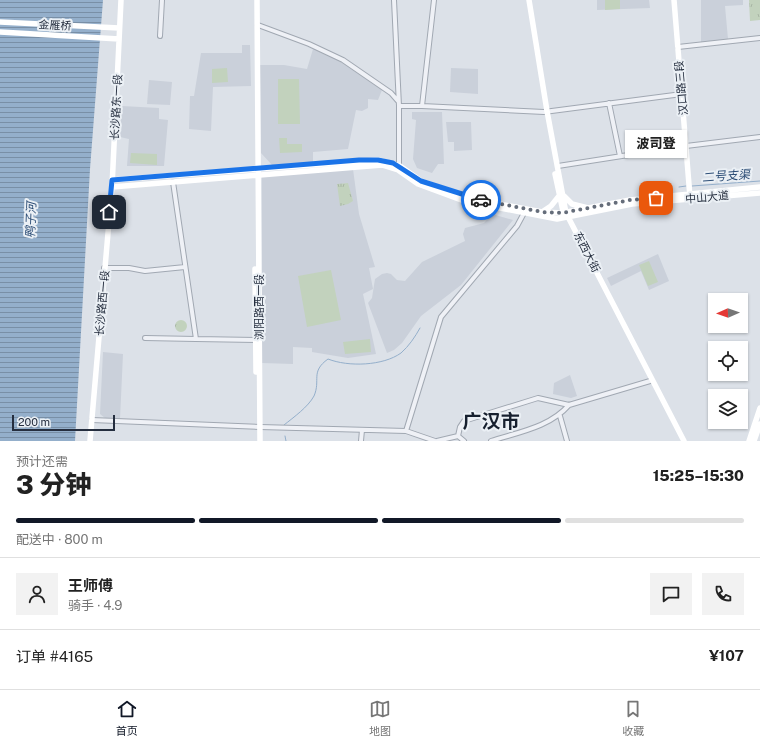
<!DOCTYPE html>
<html lang="zh">
<head>
<meta charset="utf-8">
<style>
  :root { --surface:#fff; --page:#f2f2f2; --text:#222; --muted:#767676; --line:#e0e0e0; --accent:#111827 }
  body { margin:0; font-family:"Public Sans","Noto Sans SC",sans-serif; background:var(--page); color:var(--text); height:100vh; display:flex; flex-direction:column; font-size:15px; white-space:nowrap }
  * { box-sizing:border-box; margin:0 }
  p { font-size:13px; color:var(--muted) }
  .icon { flex:none; width:22px; height:22px; fill:none; stroke:currentColor; stroke-width:2; stroke-linecap:round; stroke-linejoin:round }
  .map { position:relative; height:441px; overflow:hidden }
  .side { display:flex; flex-direction:column; background:var(--surface); flex:1 }
  .side>* { flex:none }
  .needle { width:26px; rotate:268deg }
  .controls { position:absolute; left:708px; top:293px; display:grid; gap:8px }
  .controls a { display:grid; place-items:center; width:40px; height:40px; border-radius:0px; background:var(--surface); box-shadow:0 1px 3px #0004; font-size:20px }
  .scale { position:absolute; left:12px; bottom:10px; width:103px; box-sizing:border-box; padding-left:4px; border:2px solid #252e3f; border-top:0; font-size:11px; line-height:14px; white-space:nowrap; color:#252e3f; -webkit-text-stroke:3px #ebf0f5; paint-order:stroke }
  .pin { position:absolute; display:grid; place-items:center; width:34px; height:34px; color:#fff; margin:-17px; border-radius:8px; box-shadow:0 2px 6px #0006 }
  .courier { position:absolute; display:grid; place-items:center; width:40px; height:40px; margin:-20px; border:3px solid #1a73e8; border-radius:50%; background:#fff; color:#222; box-shadow:0 1px 5px #0007 }
  .bubble { position:absolute; height:28px; border-radius:0px; background:var(--surface); box-shadow:0 1px 3px #0004; font-size:13px; font-weight:800; line-height:28px; text-align:center }
  .headline em { font-style:normal; font-weight:800 }
  .headline div { display:flex; flex-direction:column-reverse }
  .headline { display:flex; align-items:center; justify-content:space-between; height:68px; padding:0 16px }
  h1 { font-size:26px; font-weight:800; line-height:30px }
  .bar { display:grid; grid-template-columns:repeat(4,1fr); gap:6px 4px; align-content:center; height:48px; padding:0 16px }
  .bar i { height:5px; border-radius:3px; background:var(--line) }
  .bar .selected { background:var(--accent) }
  .bar p { grid-column:span 4 }
  .line { display:flex; align-items:center; gap:10px; padding:0 16px; border-top:1px solid var(--line) }
  .line div { flex:1 }
  .round { display:grid; place-items:center; flex:none; width:42px; height:42px; border-radius:0px; background:var(--page) }
  .dock { display:flex; justify-content:space-around; align-items:center; height:56px; border-top:1px solid var(--line); background:var(--surface); font-size:11px; color:var(--muted) }
  .dock a { display:grid; justify-items:center; gap:2px }
  .dock .selected { color:var(--accent) }
  .map>svg:first-child { display:block }
  .built { fill:#cad0da }
  .grass { fill:url(#grass-tufts) }
  .pitch { fill:#c2d2bd }
  .water { fill:url(#water-rules) }
  .lines { fill:none; stroke-linecap:round; stroke-linejoin:round }
  .stream { stroke:#94afcb; stroke-width:1 }
  .street-casing { stroke:#a1a8b2; stroke-width:6 }
  .street { stroke:#eff1f6; stroke-width:4 }
  .secondary { stroke:#fff; stroke-width:5.5 }
  .done { stroke:#656d7a; stroke-width:4; stroke-dasharray:0 7.2 }
  .route { stroke:#1a73e8; stroke-width:5 }
  .labels { text-anchor:middle; dominant-baseline:central; stroke-width:4; stroke-linejoin:round; paint-order:stroke }
  .street-label { font-size:11px; fill:#252e3f; stroke:#ebf0f5 }
  .water-label { font-size:12px; font-style:italic; fill:#2c4d76; stroke:#ebf0f5 }
  .town-label { font-size:19px; font-weight:bold; fill:#17202f; stroke:#ebf0f5 }
</style>
</head>
<body>
<div class="map">
<svg width="760" height="441" viewBox="0 0 760 441">
  <defs>
    <pattern id="grass-tufts" width="24" height="20" patternUnits="userSpaceOnUse"><rect width="24" height="20" fill="#c2d2bd"/><path d="M3 7l-1-3M5 7V3M7 7l1-3M15 17l-1-3M17 17v-4M19 17l1-3" fill="none" stroke="#a7b5a4"/></pattern>
    <pattern id="water-rules" width="6" height="5" patternUnits="userSpaceOnUse"><rect width="6" height="5" fill="#94afcb"/><path d="M0 2.5h6" fill="none" stroke="#798fa6"/></pattern>
  </defs>
  <rect width="100%" height="100%" fill="#dce1e8"/>
  <path class="built" d="M597,0H649L650,8L597,10Z
    M689,0H743V5L725,6L728,39L701,42V0Z
    M242,45H250L251,86L213,87L211,131L189,129L190,96H194L201,53H242Z
    M313,49L338,60L382,90L378,100L368,99V108L362,111L356,110L348,149L313,152V162L272,165L261,153L260,65H284L307,69Z
    M451,68L478,69V94L450,92Z
    M149,80L172,82L170,105L147,104Z
    M122,106L159,108V119L168,120L164,166H127L129,139L120,137Z
    M412,112H442L444,164H438L432,173L417,168L413,159L416,120L412,119Z
    M446,122H471L472,150L454,151V142H448Z
    M353,169L359,214L375,267L369,268L373,289L363,294L376,354L348,358L312,352V348L293,347V364L262,363V177Z
    M492,214L513,220L461,285L421,316L402,343L394,350L387,353L368,303L372,298L375,279L382,274L387,273L391,274L397,280L405,281L422,262L465,241L463,234L465,228L484,223Z
    M658,254L669,281L649,290L641,271L611,286L607,278Z
    M103,352L123,354L120,419L105,418L100,414Z
    M570,375L577,396L571,398L553,394L554,383Z"/>
  <path class="grass" d="M749,0H760V20L750,21Z
    M348,183L353,201L348,204L340,206L337,184Z
    M175 326a6 6 0 1 1 12 0a6 6 0 1 1-12 0Z"/>
  <path class="pitch" d="M605,0H620V9L605,10Z
    M227,68L228,82L212,83V69Z
    M278,79H299L300,124H278Z
    M279,138H287V144H302V152L280,153Z
    M131,153L157,154V165L130,163Z
    M649,261L658,282L648,286L639,265Z
    M331,270L341,320L307,327L298,276Z
    M370,339L371,352L345,354L343,342Z"/>
  <path class="water" d="M0,0H103L90,169L75,441H0Z"/>
  <g class="lines">
    <path class="stream" d="M692,186L760,181
      M679,187L686,186
      M284,425C294,417 308,407 314,396C321,380 310,372 328,359C348,367 383,366 401,353C409,346 415,337 420,328
      M285,436L286,441"/>
    <defs>
      <path id="street" d="M394,0L399,106V167
        M258,25L309,44L343,60L391,93L398,101
        M160,36L162,0
        M678,47L760,38
        M609,103L620,156
        M399,106H422L544,112L682,94
        M422,106L434,0
        M558,166L686,146L760,137
        M173,182L196,339L257,340
        M104,268H129L145,271L185,267
        M145,338L196,339
        M560,416L567,441
        M92,420L260,427L406,431L435,441
        M406,431L441,317L517,226L524,213
        M458,436L464,441
        M361,441L362,430
        M437,441L458,436L460,427L464,421L538,398L569,405L650,381
        M491,441C519,432 550,427 569,405"/>
    </defs>
    <use href="#street" class="street-casing"/>
    <use href="#street" class="street"/>
    <path class="secondary" d="M257,0L260,441
      M529,0L547,111L566,213L684,441
      M674,0L690,197
      M0,22L119,28
      M0,32L119,39
      M555,174L564,216
      M112,180L378,160L400,166L421,181L473,199L542,212L562,213L630,200L760,187
      M112,187L382,165L398,170L418,184L464,201L557,219L632,204L760,193
      M564,196L572,204L588,208
      M542,212L551,206L559,196
      M255,269L256,372
      M90,441L112,187L121,0
      M749,441L760,408
      M754,441L760,424"/>
  </g>
  <g class="lines">
    <path class="done" d="M481,200L542,212L562,213L630,200L656,198"/>
    <path class="route" d="M109,212L112,180L359,160H378L393,163L421,181L481,200"/>
  </g>
  <g class="labels">
    <g class="street-label">
      <text transform="translate(55 25) rotate(3)">金雁桥</text>
      <text transform="translate(681 88) rotate(-95)">汉口路三段</text>
      <text transform="translate(116 107) rotate(-87)">长沙路东一段</text>
      <text transform="translate(707 197) rotate(-5)">中山大道</text>
      <text transform="translate(587 252) rotate(63)">东西大街</text>
      <text transform="translate(102 303) rotate(-85)">长沙路西一段</text>
      <text transform="translate(259 307) rotate(-90)">浏阳路西一段</text>
    </g>
    <g class="water-label">
      <text transform="translate(726 176) rotate(-4)">二号支渠</text>
      <text transform="translate(31 220) rotate(-88)">鸭子河</text>
    </g>
    <g class="town-label">
      <text x="491" y="421">广汉市</text>
    </g>
  </g>
</svg>
<div class="controls">
<a><svg class="needle" viewBox="-14 -14 28 28"><path d="M0-13l5 13h-10z" fill="#e53935"/><path d="M0 13l5-13h-10z" fill="#767676"/></svg></a>
<a><svg class="icon" aria-label="locate" viewBox="0 0 24 24"><circle cx="12" cy="12" r="6"/><path d="M12 2v4M12 18v4M2 12h4M18 12h4"/></svg></a>
<a><svg class="icon" aria-label="layers" viewBox="0 0 24 24"><path d="M12 4l9 5-9 5-9-5zM3 14l9 5 9-5"/></svg></a>
</div>
<div class="scale">200 m</div>
<div class="pin" style="left:656px;top:198px;background:#ea580c"><svg class="icon" aria-label="bag" viewBox="0 0 24 24"><path d="M5 8h14l-1 12H6zM9 8a3 3 0 0 1 6 0"/></svg></div>
<div class="pin" style="left:109px;top:212px;background:#1f2937"><svg class="icon" aria-label="home" viewBox="0 0 24 24"><path d="M3 11l9-7 9 7M6 9v11h12V9"/></svg></div>
<div class="courier" style="left:481px;top:200px"><svg class="icon" aria-label="car" viewBox="0 0 24 24"><path d="M5 17H2v-5l4-1 3-4h7l3 4 3 1v5h-3M9 17h6M6 11h13"/><circle cx="7" cy="17" r="2"/><circle cx="17" cy="17" r="2"/></svg></div>
<div class="bubble" style="left:625px;top:130px;width:62px">波司登</div>
</div>
<section class="side">
<div class="headline"><div><h1>3 分钟</h1><p>预计还需</p></div><em>15:25–15:30</em></div>
<div class="bar"><i class="selected"></i><i class="selected"></i><i class="selected"></i><i></i><p>配送中 · 800 m</p></div>
<div class="line" style="height:72px"><a class="round"><svg class="icon" aria-label="person" viewBox="0 0 24 24"><circle cx="12" cy="8" r="4"/><path d="M4 21q1-7 8-7t8 7"/></svg></a><div><b>王师傅</b><p>骑手 · 4.9</p></div><a class="round"><svg class="icon" aria-label="chat" viewBox="0 0 24 24"><path d="M4 5h16v11H9l-5 4z"/></svg></a><a class="round"><svg class="icon" aria-label="phone" viewBox="0 0 24 24"><path d="M5 4h4l2 5-3 2q2 4 5 5l2-3 5 2v4C11 20 4 13 5 4z"/></svg></a></div>
<div class="line" style="height:52px"><div>订单 #4165</div><b>¥107</b></div>
</section>
<nav class="dock">
<a class="selected"><svg class="icon" aria-label="home" viewBox="0 0 24 24"><path d="M3 11l9-7 9 7M6 9v11h12V9"/></svg>首页</a>
<a><svg class="icon" aria-label="map" viewBox="0 0 24 24"><path d="M3 6l6-2 6 2 6-2v14l-6 2-6-2-6 2zM9 4v14M15 6v14"/></svg>地图</a>
<a><svg class="icon" aria-label="saved" viewBox="0 0 24 24"><path d="M7 4h10v16l-5-4-5 4z"/></svg>收藏</a>
</nav>
</body>
</html>
